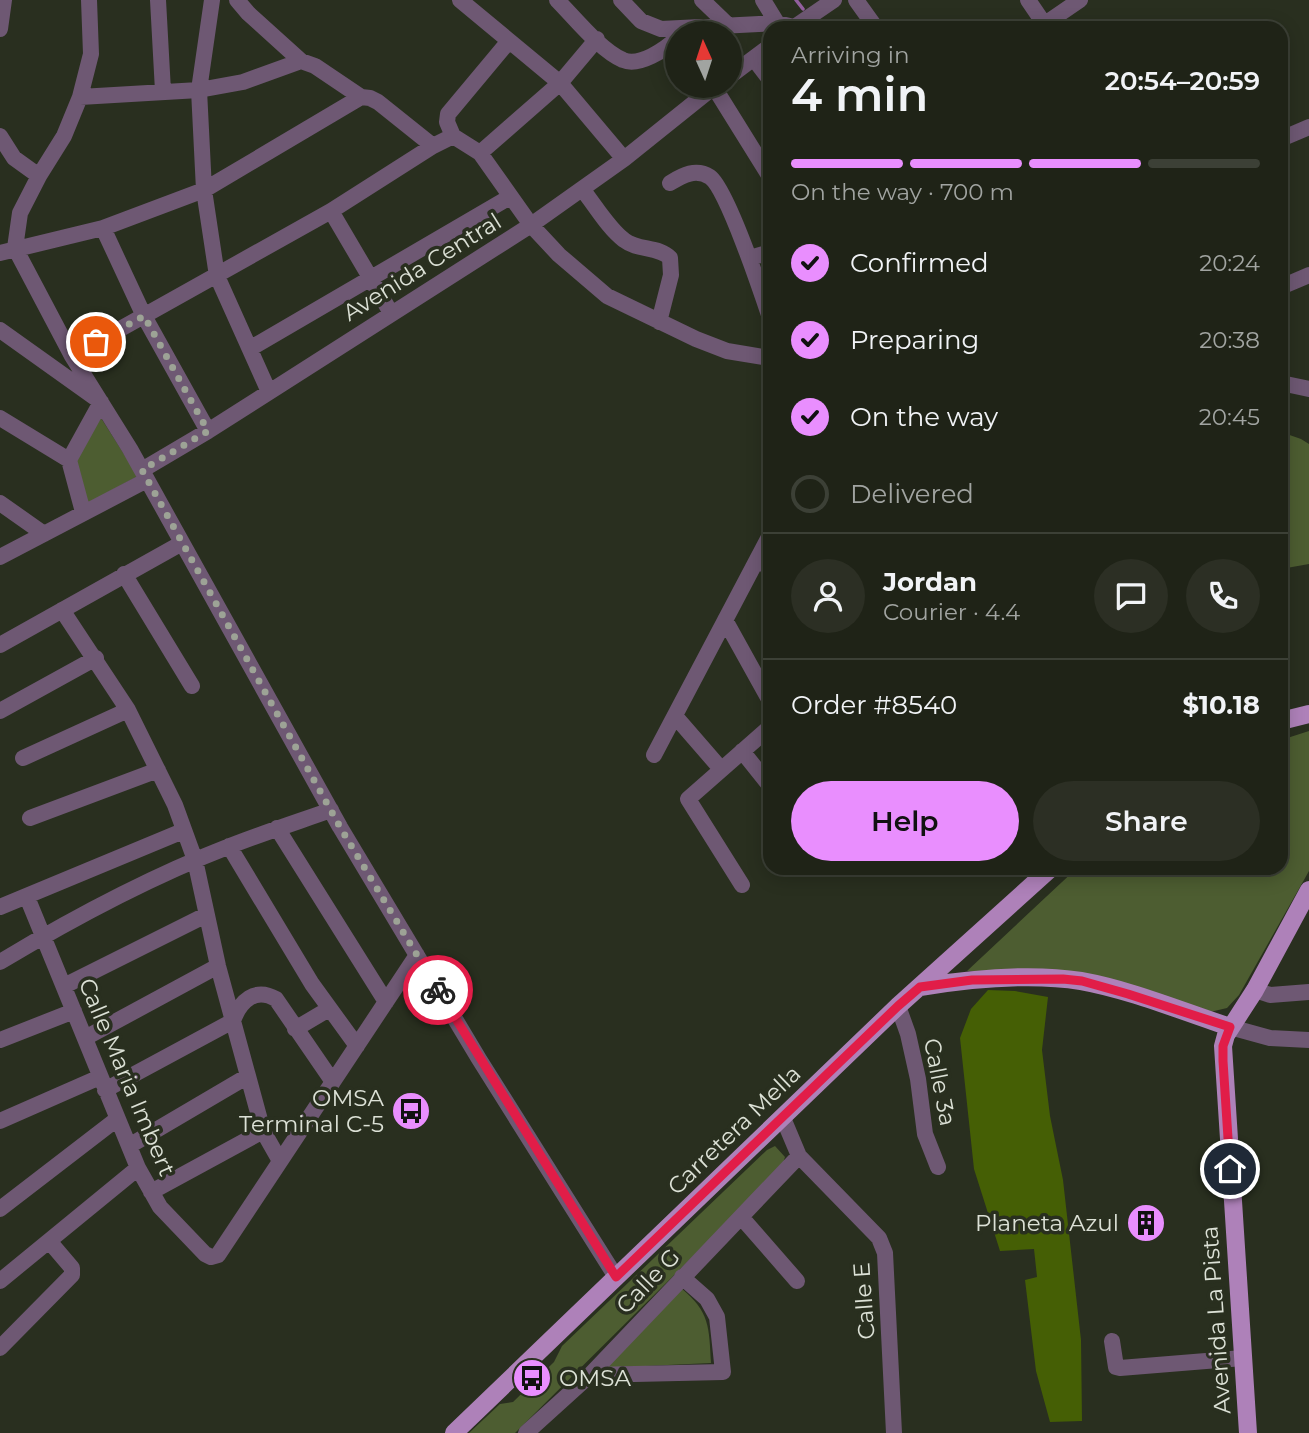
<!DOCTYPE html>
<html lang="en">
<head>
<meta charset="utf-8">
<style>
  :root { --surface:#1f2317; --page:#2c2f24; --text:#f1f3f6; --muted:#a1a4a1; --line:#3c4036; --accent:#e98efe }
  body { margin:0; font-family:Montserrat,sans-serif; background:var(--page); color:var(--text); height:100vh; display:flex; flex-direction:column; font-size:26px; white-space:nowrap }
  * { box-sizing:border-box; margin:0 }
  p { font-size:23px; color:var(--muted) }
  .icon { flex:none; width:38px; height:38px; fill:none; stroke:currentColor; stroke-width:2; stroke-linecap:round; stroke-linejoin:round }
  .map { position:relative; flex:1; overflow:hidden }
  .sheet { position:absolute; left:763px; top:21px; width:525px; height:854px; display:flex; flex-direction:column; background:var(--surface); border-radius:21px; box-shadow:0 4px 18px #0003,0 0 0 2px var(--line) }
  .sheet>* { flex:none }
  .needle { width:46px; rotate:357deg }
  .controls { position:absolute; left:665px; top:21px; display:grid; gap:14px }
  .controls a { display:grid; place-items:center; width:77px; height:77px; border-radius:50%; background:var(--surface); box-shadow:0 4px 18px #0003,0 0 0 2px var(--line); font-size:35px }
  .pin { position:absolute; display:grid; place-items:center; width:60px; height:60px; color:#fff; margin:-30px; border:4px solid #fff; border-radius:50%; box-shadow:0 2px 7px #0007 }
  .courier { position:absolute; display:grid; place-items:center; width:70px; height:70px; margin:-35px; border:5px solid #e11d48; border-radius:50%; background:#fff; color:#222; box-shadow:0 2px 9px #0007 }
  .headline em { font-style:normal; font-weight:600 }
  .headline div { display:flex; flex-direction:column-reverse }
  .headline { display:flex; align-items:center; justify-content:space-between; height:119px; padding:0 28px }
  h1 { font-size:46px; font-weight:600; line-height:52px }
  .bar { display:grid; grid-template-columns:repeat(4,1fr); gap:10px 7px; align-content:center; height:84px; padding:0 28px }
  .bar i { height:9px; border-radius:5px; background:var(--line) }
  .bar .current { background:var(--accent) }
  .bar p { grid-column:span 4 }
  .line { display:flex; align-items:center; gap:18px; padding:0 28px; border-top:2px solid var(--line) }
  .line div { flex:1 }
  .round { display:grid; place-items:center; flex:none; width:74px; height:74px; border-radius:37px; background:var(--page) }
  ol { padding:0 28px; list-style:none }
  li { display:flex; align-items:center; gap:21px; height:77px }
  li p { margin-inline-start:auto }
  li .icon { padding:7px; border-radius:50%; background:var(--accent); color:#111; stroke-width:4 }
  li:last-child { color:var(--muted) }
  li i { width:38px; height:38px; border:4px solid var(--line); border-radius:50% }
  .action { display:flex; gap:14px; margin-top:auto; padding:14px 28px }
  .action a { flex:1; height:80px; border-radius:42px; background:var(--accent); color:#111; font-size:28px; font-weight:600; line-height:80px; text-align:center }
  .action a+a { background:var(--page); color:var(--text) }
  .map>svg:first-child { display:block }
  .green { fill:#4d5d31 }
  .forest { fill:#455f05 }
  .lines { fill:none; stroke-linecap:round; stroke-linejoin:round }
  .stream { stroke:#925f9e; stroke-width:3.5 }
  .minor { stroke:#6e5873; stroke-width:16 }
  .major { stroke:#ae81b9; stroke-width:18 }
  .done { stroke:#9da396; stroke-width:7; stroke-dasharray:0 12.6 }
  .route { stroke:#e11d48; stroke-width:9 }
  .labels { text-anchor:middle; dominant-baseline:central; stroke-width:7; stroke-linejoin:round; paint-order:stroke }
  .street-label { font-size:23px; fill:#dce1d6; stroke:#292f1f }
  .poi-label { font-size:23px; fill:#dce1d6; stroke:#292f1f; text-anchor:end }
</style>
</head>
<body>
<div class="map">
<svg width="1309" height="1433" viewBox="0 0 1309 1433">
  <rect width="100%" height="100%" fill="#292f1f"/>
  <path class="green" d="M101,418L138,476L86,504L73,458Z
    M1281,432L1301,439L1309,444V564L1281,569Z
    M1309,731V871L1239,995L1227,1008L1210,1012L1080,974L967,971L1077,868H1281V740Z
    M775,1146L785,1157L781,1169L515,1433H469L500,1404L513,1402L554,1362L562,1346L767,1150Z
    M681,1288C710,1312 709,1327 711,1363L603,1368Z"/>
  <path class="forest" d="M988,990L1015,991L1048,997L1042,1050L1050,1116L1063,1180L1081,1340L1082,1421L1050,1422L1036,1371L1025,1280L1037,1277L1034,1249L1000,1251L974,1169L960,1038L971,1009Z"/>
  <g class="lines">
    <path class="stream" d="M796,0L803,9
      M816,23L820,28"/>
    <path class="minor" d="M89,0L91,54L80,97L64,136L39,176L20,213L15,248L72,356L130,449L340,827L479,1059L616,1277
      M158,0L163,91
      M212,0L199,90L204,190L217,276L269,392
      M237,0L248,13L301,61L315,66L361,97L370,98L378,102L433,146L453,136L480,153L531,225L559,255L607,296L696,339L727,351L770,358
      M460,0L560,83L624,159
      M557,0C574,17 601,51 623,60C639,67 665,50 677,38
      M621,0L641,21L661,29L777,23L794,27
      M702,0L728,25
      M763,0L777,23
      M856,0L876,28
      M1028,0L1047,28
      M793,28L834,0
      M1039,28L1080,0
      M0,29L4,0
      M754,59L770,80
      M730,76L770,46
      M714,87L770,177
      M80,97L199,90L243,82L301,61
      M0,136L14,158L39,176
      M453,136L447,122L448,114L509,41
      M1281,139L1309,127
      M480,153L560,83L597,39
      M670,183C683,175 696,168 710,177C727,189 762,294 770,318
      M582,189C595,205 608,228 624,240C638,251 659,246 670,258L671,275L659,322
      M331,211L391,313
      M103,228L144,316L208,431
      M0,253L103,228L204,190L361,97
      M750,258L770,252
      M1281,287L1309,275
      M0,330L101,402L69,460L83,512
      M251,348L510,197
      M72,356L331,211L433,146
      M1281,383L1309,389
      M0,418L69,460
      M142,470L208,431L531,225L624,159L715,86
      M0,503L44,534
      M760,555L770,572
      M0,557L147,480
      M124,574L192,686
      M62,610L128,710L175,805L195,860L218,966L263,1131L280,1161
      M725,620L770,701
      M0,645L182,543
      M0,711L96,658
      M675,716L721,769
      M742,751L770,786
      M654,755L770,535
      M23,758L128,710
      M30,818L158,770
      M277,828L386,1002
      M229,846L312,984L357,1046
      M742,885L688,799L770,727
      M27,897L138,1168L160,1207L205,1254L211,1257L218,1255L417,955
      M0,907L183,831
      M0,962C73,918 150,877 230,846C263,833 297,822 331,810
      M64,986L206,915
      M1255,990L1270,995L1309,992
      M898,1006L908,1034L918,1079L925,1134L938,1167
      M1230,1027L1270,1038L1309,1040
      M295,1029L329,1009
      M85,1038L218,966
      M0,1040L74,1011
      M105,1090L233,1021C240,1001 255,987 276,999L333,1082
      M783,1118L799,1156L879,1238L885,1253L894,1433
      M0,1121L100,1077
      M129,1146L248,1076
      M151,1192L263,1131
      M0,1209L117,1119
      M742,1218L797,1281
      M0,1281L138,1168
      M1112,1341L1116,1367L1120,1368L1243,1358
      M0,1348L72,1275V1268L49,1241
      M590,1375L723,1372L717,1317L707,1299L682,1277
      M526,1433L590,1375L799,1156"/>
    <path class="major" d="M1281,721L1309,714
      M920,987C970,979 1031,973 1081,981C1131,990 1181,1011 1230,1027
      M454,1433L898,1006L1051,868
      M1248,1433L1223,1046L1226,1035L1255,990L1309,890"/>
  </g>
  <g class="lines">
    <path class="done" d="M96,342L144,316L208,431L142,470L340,827L438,990"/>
    <path class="route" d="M438,990L616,1277L898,1006L920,987L972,980L1063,979L1082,981L1128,994L1230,1027L1223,1046V1061L1230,1169"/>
  </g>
  <defs>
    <symbol id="bus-disc" viewBox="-11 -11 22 22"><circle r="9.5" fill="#e98efe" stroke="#292f1f"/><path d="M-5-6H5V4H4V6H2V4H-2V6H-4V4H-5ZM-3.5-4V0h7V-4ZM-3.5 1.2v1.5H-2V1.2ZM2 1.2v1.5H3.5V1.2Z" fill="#111"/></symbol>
    <symbol id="building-disc" viewBox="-11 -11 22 22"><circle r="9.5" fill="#e98efe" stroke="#292f1f"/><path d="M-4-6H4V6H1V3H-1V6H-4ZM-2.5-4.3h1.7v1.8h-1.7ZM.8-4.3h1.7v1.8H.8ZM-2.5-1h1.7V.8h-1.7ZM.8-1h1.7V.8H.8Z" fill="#111"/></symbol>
  </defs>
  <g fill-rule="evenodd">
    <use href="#bus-disc" x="389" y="1089" width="44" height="44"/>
    <use href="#building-disc" x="1124" y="1201" width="44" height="44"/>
    <use href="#bus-disc" x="510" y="1356" width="44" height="44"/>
  </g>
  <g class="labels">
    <g class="street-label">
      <text transform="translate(422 267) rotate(-32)">Avenida Central</text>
      <text transform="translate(127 1077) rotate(67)">Calle Maria Imbert</text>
      <text transform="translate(940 1082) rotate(79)">Calle 3a</text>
      <text transform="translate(734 1130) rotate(-44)">Carretera Mella</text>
      <text transform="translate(648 1281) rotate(-46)">Calle G</text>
      <text transform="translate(864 1301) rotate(-94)">Calle E</text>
      <text transform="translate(1216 1320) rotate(-94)">Avenida La Pista</text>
    </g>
    <g class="poi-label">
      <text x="384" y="1098">OMSA<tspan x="384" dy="26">Terminal C-5</tspan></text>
      <text x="1119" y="1223">Planeta Azul</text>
      <text x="559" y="1378" text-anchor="start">OMSA</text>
    </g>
  </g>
</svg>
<div class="controls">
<a><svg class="needle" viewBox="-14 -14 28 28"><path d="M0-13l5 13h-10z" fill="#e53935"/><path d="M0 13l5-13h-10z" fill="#a1a4a1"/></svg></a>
</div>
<div class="pin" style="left:96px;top:342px;background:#ea580c"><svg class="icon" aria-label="bag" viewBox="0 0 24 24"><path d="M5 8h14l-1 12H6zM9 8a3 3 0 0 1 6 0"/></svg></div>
<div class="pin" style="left:1230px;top:1169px;background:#1f2937"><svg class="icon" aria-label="home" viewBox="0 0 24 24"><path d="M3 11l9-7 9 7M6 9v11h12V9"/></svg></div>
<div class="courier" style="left:438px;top:990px"><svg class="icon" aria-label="bike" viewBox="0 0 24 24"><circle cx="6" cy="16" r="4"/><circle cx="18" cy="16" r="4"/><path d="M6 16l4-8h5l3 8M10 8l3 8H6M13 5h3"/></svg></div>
<section class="sheet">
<div class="headline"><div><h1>4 min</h1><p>Arriving in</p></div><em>20:54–20:59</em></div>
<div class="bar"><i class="current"></i><i class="current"></i><i class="current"></i><i></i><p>On the way · 700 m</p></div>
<ol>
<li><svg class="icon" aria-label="check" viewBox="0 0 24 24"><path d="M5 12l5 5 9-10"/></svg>Confirmed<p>20:24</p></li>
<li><svg class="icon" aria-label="check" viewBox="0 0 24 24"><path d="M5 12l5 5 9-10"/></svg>Preparing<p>20:38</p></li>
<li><svg class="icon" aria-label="check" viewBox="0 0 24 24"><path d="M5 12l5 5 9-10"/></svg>On the way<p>20:45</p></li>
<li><i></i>Delivered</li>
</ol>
<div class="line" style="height:126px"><a class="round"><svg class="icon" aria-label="person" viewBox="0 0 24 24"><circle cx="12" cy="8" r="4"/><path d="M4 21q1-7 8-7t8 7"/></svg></a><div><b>Jordan</b><p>Courier · 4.4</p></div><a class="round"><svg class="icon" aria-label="chat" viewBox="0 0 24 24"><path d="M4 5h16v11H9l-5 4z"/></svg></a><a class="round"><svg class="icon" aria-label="phone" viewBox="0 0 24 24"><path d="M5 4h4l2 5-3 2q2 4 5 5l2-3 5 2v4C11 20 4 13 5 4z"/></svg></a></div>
<div class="line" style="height:91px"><div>Order #8540</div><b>$10.18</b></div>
<div class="action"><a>Help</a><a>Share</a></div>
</section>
</div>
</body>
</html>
